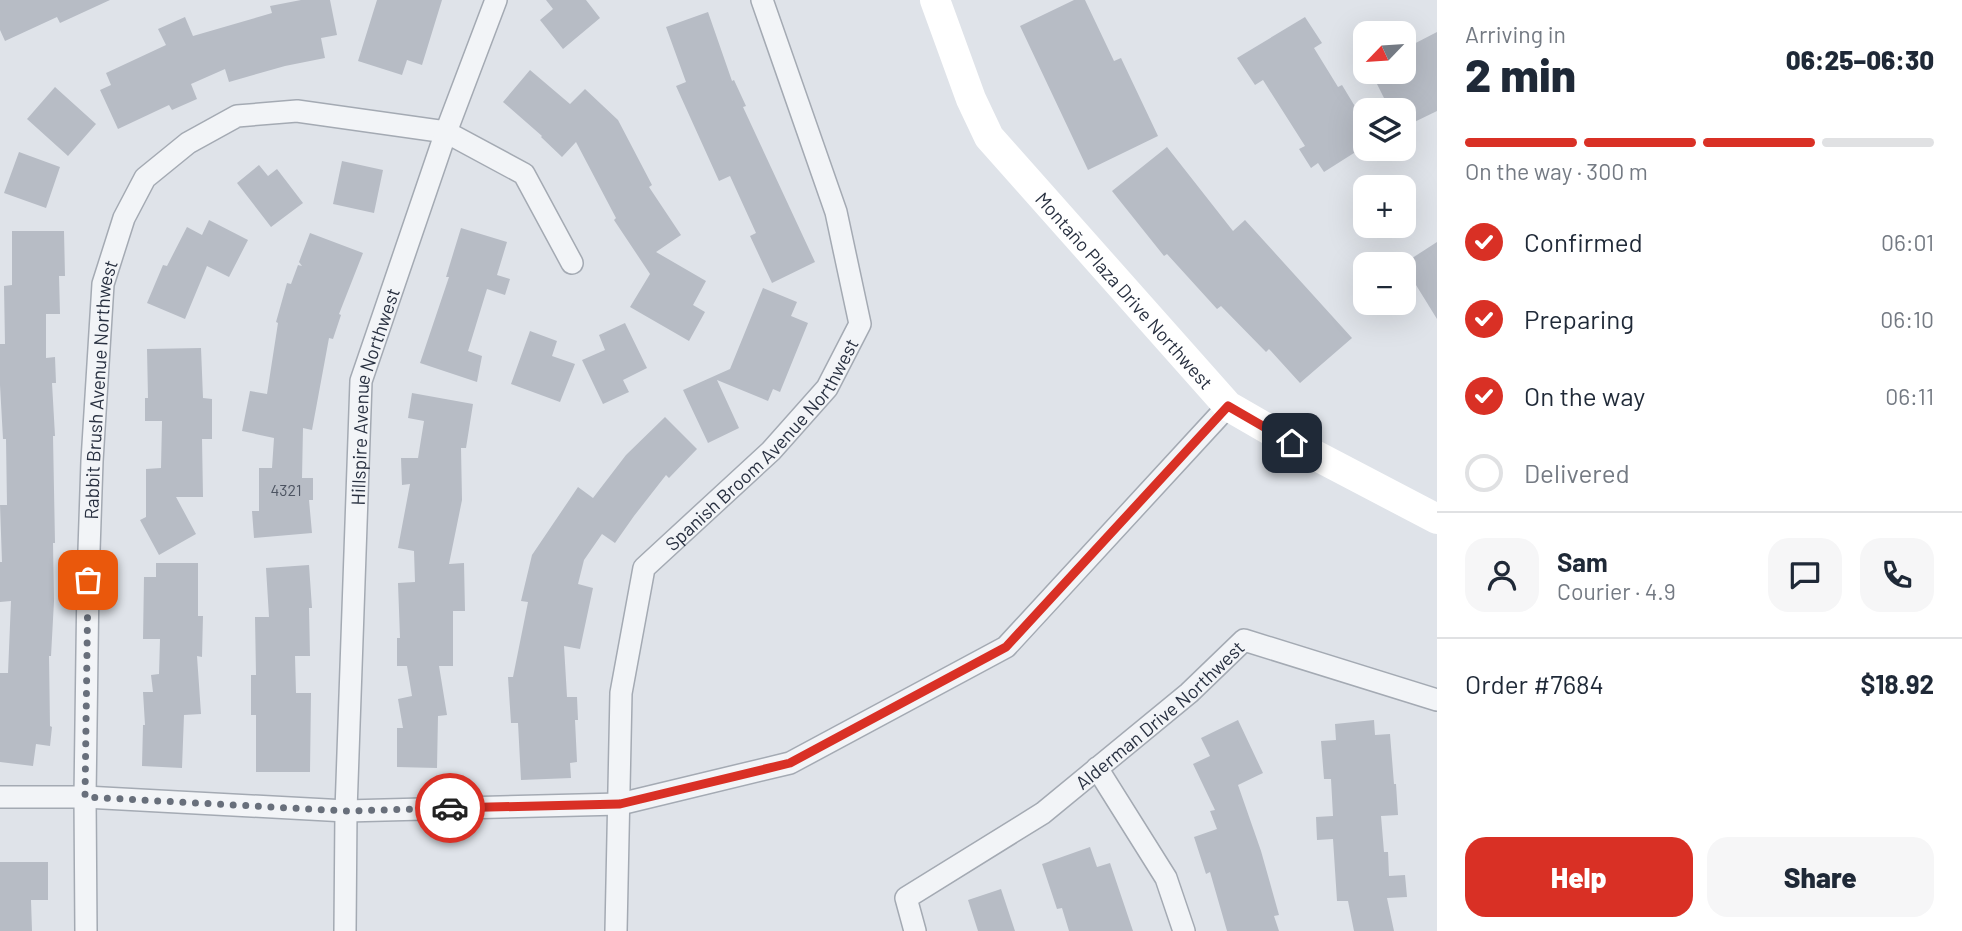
<!DOCTYPE html>
<html lang="en">
<head>
<meta charset="utf-8">
<style>
  :root { --surface:#fff; --page:#f6f6f7; --text:#1f2937; --muted:#747a83; --line:#e0e1e3; --accent:#d93025 }
  body { margin:0; font-family:Barlow,sans-serif; background:var(--page); color:var(--text); height:100vh; display:flex; flex-direction:column; font-size:26px; white-space:nowrap }
  * { box-sizing:border-box; margin:0 }
  p { font-size:23px; color:var(--muted) }
  .icon { flex:none; width:38px; height:38px; fill:none; stroke:currentColor; stroke-width:2; stroke-linecap:round; stroke-linejoin:round }
  .map { position:relative; flex:1; overflow:hidden }
  .details { display:flex; flex-direction:column; background:var(--surface); width:525px }
  .details>* { flex:none }
  .needle { width:46px; rotate:245deg }
  .tools { position:absolute; left:1353px; top:21px; display:grid; gap:14px }
  .tools a { display:grid; place-items:center; width:63px; height:63px; border-radius:14px; background:var(--surface); box-shadow:0 7px 28px #0002; font-size:35px }
  .pin { position:absolute; display:grid; place-items:center; width:60px; height:60px; color:#fff; margin:-30px; border-radius:14px; box-shadow:0 4px 10px #0006 }
  .courier { position:absolute; display:grid; place-items:center; width:70px; height:70px; margin:-35px; border:5px solid #d93025; border-radius:50%; background:#fff; color:#222; box-shadow:0 2px 9px #0007 }
  .head em { font-style:normal; font-weight:800 }
  .head div { display:flex; flex-direction:column-reverse }
  .head { display:flex; align-items:center; justify-content:space-between; height:119px; padding:0 28px }
  h1 { font-size:46px; font-weight:800; line-height:52px }
  .bar { display:grid; grid-template-columns:repeat(4,1fr); gap:10px 7px; align-content:center; height:84px; padding:0 28px }
  .bar i { height:9px; border-radius:5px; background:var(--line) }
  .bar .on { background:var(--accent) }
  .bar p { grid-column:span 4 }
  .line { display:flex; align-items:center; gap:18px; padding:0 28px; border-top:2px solid var(--line) }
  .line div { flex:1 }
  .round { display:grid; place-items:center; flex:none; width:74px; height:74px; border-radius:21px; background:var(--page) }
  ol { padding:0 28px; list-style:none }
  li { display:flex; align-items:center; gap:21px; height:77px }
  li p { margin-inline-start:auto }
  li .icon { padding:7px; border-radius:50%; background:var(--accent); color:#fff; stroke-width:4 }
  li:last-child { color:var(--muted) }
  li i { width:38px; height:38px; border:4px solid var(--line); border-radius:50% }
  .button { display:flex; gap:14px; margin-top:auto; padding:14px 28px }
  .button a { flex:1; height:80px; border-radius:21px; background:var(--accent); color:#fff; font-size:28px; font-weight:800; line-height:80px; text-align:center }
  .button a+a { background:var(--page); color:var(--text) }
  main { display:flex; flex:1; min-height:0 }
  .map>svg:first-child { display:block }
  .building { fill:#b7bcc5 }
  .lines { fill:none; stroke-linecap:round; stroke-linejoin:round }
  .street-casing { stroke:#a4aab3; stroke-width:24 }
  .street { stroke:#f2f4f7; stroke-width:21 }
  .secondary { stroke:#fff; stroke-width:30 }
  .done { stroke:#686f7b; stroke-width:7; stroke-dasharray:0 12.6 }
  .route { stroke:#d93025; stroke-width:9 }
  .labels { text-anchor:middle; dominant-baseline:central; stroke-width:6; stroke-linejoin:round; paint-order:stroke }
  .number-label { font-size:16px; fill:#4c5361 }
  .street-label { font-size:19px; fill:#283040; stroke:#eff2f6 }
</style>
</head>
<body>
<main>
<div class="map">
<svg width="1437" height="931" viewBox="0 0 1437 931">
  <rect width="100%" height="100%" fill="#dfe3e9"/>
  <path class="building" d="M0,0H110L60,23L57,17L5,41L0,30Z
    M301,0H330L337,35L321,38L325,58L285,66L229,82L225,69L191,84L197,99L172,110L169,105L118,129L100,90L111,85L106,73L166,45L158,29L185,17L193,36L272,13L270,6Z
    M377,0H442L422,65L407,60L402,75L358,61Z
    M546,0H586L600,18L563,49L540,20L553,9Z
    M1074,0H1085L1114,61L1121,58L1158,136L1088,170L1020,26Z
    M708,12L732,81L734,80L746,106L743,107L815,262L772,283L750,236L756,233L730,176L719,181L676,86L686,82L666,27Z
    M1305,17L1322,43L1314,48L1338,87L1342,85L1365,123V146L1324,172L1318,163L1311,168L1299,149L1305,146L1263,80L1255,85L1237,58Z
    M1437,32V111L1404,127V110H1390L1371,72H1404V49Z
    M530,70L570,104L585,89L618,120L652,185L649,187L681,235L656,252L706,281L693,305L705,312L689,341L630,307L650,274L614,220L616,218L576,142L562,157L541,137L542,136L503,102Z
    M55,87L96,124L68,156L27,119Z
    M1167,147L1233,231L1245,220L1352,338L1300,383L1269,349L1266,352L1221,306L1217,309L1167,254L1164,256L1112,191Z
    M19,152L60,167L46,208L4,193Z
    M342,161L383,170L374,213L333,204Z
    M259,165L268,176L277,169L303,203L271,227L237,183Z
    M209,220L248,240L229,277L207,266L185,319L147,303L163,265L167,266L187,227L202,235Z
    M461,228L507,242L497,275L510,279L505,295L487,289L468,351L482,356L477,382L420,363L449,277H446Z
    M12,231H64L65,276H59L60,314H46V358L55,357L56,383H52L55,436H53L55,543H53L54,601L51,656H49L50,726L52,727L50,746L36,744L33,766L0,762V673H8L11,601L0,602V562H2L0,505H7L6,439H3L0,385V344H5L4,286L12,285Z
    M310,233L363,253L339,314L341,315L333,339L329,338L312,430L303,428L302,478H313V500H309L312,533L254,538L252,511H259V468H272L274,438L242,431L250,391L267,394L278,323L276,322L287,283L291,284L298,265L302,266L299,262Z
    M1437,242V319L1403,264Z
    M763,288L797,302L791,316L808,323L780,392L773,389L768,401L717,380L739,428L708,443L683,390L730,369Z
    M625,323L647,368L623,380L629,392L603,404L582,360L605,350L599,335Z
    M530,331L557,341L552,356L575,364L560,402L511,384Z
    M201,348L203,398L212,399V439H202L203,497H176L196,534L159,555L140,520L146,517V469L161,468L162,421H145V398H148L147,349Z
    M412,393L473,404L466,448H461L462,500L449,564L464,563L465,611H453V666H439L447,715L438,716L437,768L397,767V728H403L398,699L412,696L407,666H397V638H400L398,583L415,582L414,551L398,548L410,484L402,485L401,458H418L424,421L408,418Z
    M665,417L697,449L669,478L666,475L634,516L615,543L602,534L584,560L578,584L593,588L580,649L564,646L567,697H577L578,720H575L577,762L570,763L571,778L521,780L518,723H511L508,677H513L528,602L521,601L532,555L578,487L593,498L626,455Z
    M156,563H198V616H203L202,657L197,656L201,714L184,715L182,768L142,766L143,725H145L143,692H153L151,675L159,674L160,639H143L144,577H156Z
    M309,565L312,608H309L310,656H295L296,693H311L310,772H256V715H251V675H256L255,617H269L266,568Z
    M1238,720L1263,773L1238,785L1261,851L1279,915L1274,916L1279,931H1227L1210,872L1206,874L1194,837L1217,829L1210,811L1215,810L1193,764L1210,756L1201,738Z
    M1374,720L1375,735L1390,734L1394,784H1396L1398,815L1381,816L1384,852H1388L1389,876L1405,875L1407,897L1387,898L1394,931H1354L1348,901H1337L1333,839L1317,840L1316,817L1333,816L1331,779H1324L1321,741L1336,740L1335,724Z
    M1090,847L1097,867L1110,863L1133,931H1069L1062,908L1057,909L1042,864Z
    M0,862H48V900H31L32,931H0Z
    M1001,889L1015,931H978L968,900Z"/>
  <g class="lines">
    <defs>
      <g id="street">
        <path d="M1097,768L1166,878L1184,931"/>
        <path d="M0,797H85L346,811L620,804L790,763L1006,647L1228,406"/>
        <path id="s1" d="M86,931L85,797L88,580L92,461L103,284L124,218L145,178L188,143L237,116L297,111L446,132L524,174L572,263"/>
        <path id="s2" d="M345,931L346,811L361,381L446,132L496,0"/>
        <path id="s3" d="M616,931L621,693L644,568L771,451L827,388L860,324L836,212L762,0"/>
        <path id="s4" d="M915,931L906,898L1043,813L1189,693L1244,640L1437,700"/>
      </g>
    </defs>
    <use href="#street" class="street-casing"/>
    <use href="#street" class="street"/>
    <path class="secondary" id="s5" d="M935,0L971,99L989,137L1228,406L1292,443L1437,519"/>
  </g>
  <g class="lines">
    <path class="done" d="M88,580L85,797L346,811L450,808"/>
    <path class="route" d="M450,808L620,804L790,763L1006,647L1228,406L1292,443"/>
  </g>
  <g class="labels">
    <g class="number-label">
      <text x="286" y="489">4321</text>
    </g>
    <g class="street-label">
      <text stroke="none"><textPath href="#s5" startOffset="352">Montaño Plaza Drive Northwest</textPath></text>
      <text stroke="none"><textPath href="#s1" startOffset="542">Rabbit Brush Avenue Northwest</textPath></text>
      <text stroke="none"><textPath href="#s2" startOffset="537">Hillspire Avenue Northwest</textPath></text>
      <text stroke="none"><textPath href="#s3" startOffset="537">Spanish Broom Avenue Northwest</textPath></text>
      <text stroke="none"><textPath href="#s4" startOffset="348">Alderman Drive Northwest</textPath></text>
    </g>
  </g>
</svg>
<div class="tools">
<a><svg class="needle" viewBox="-14 -14 28 28"><path d="M0-13l5 13h-10z" fill="#e53935"/><path d="M0 13l5-13h-10z" fill="#747a83"/></svg></a>
<a><svg class="icon" aria-label="layers" viewBox="0 0 24 24"><path d="M12 4l9 5-9 5-9-5zM3 14l9 5 9-5"/></svg></a>
<a>+</a>
<a>−</a>
</div>
<div class="pin" style="left:88px;top:580px;background:#ea580c"><svg class="icon" aria-label="bag" viewBox="0 0 24 24"><path d="M5 8h14l-1 12H6zM9 8a3 3 0 0 1 6 0"/></svg></div>
<div class="pin" style="left:1292px;top:443px;background:#1f2937"><svg class="icon" aria-label="home" viewBox="0 0 24 24"><path d="M3 11l9-7 9 7M6 9v11h12V9"/></svg></div>
<div class="courier" style="left:450px;top:808px"><svg class="icon" aria-label="car" viewBox="0 0 24 24"><path d="M5 17H2v-5l4-1 3-4h7l3 4 3 1v5h-3M9 17h6M6 11h13"/><circle cx="7" cy="17" r="2"/><circle cx="17" cy="17" r="2"/></svg></div>
</div>
<section class="details">
<div class="head"><div><h1>2 min</h1><p>Arriving in</p></div><em>06:25–06:30</em></div>
<div class="bar"><i class="on"></i><i class="on"></i><i class="on"></i><i></i><p>On the way · 300 m</p></div>
<ol>
<li><svg class="icon" aria-label="check" viewBox="0 0 24 24"><path d="M5 12l5 5 9-10"/></svg>Confirmed<p>06:01</p></li>
<li><svg class="icon" aria-label="check" viewBox="0 0 24 24"><path d="M5 12l5 5 9-10"/></svg>Preparing<p>06:10</p></li>
<li><svg class="icon" aria-label="check" viewBox="0 0 24 24"><path d="M5 12l5 5 9-10"/></svg>On the way<p>06:11</p></li>
<li><i></i>Delivered</li>
</ol>
<div class="line" style="height:126px"><a class="round"><svg class="icon" aria-label="person" viewBox="0 0 24 24"><circle cx="12" cy="8" r="4"/><path d="M4 21q1-7 8-7t8 7"/></svg></a><div><b>Sam</b><p>Courier · 4.9</p></div><a class="round"><svg class="icon" aria-label="chat" viewBox="0 0 24 24"><path d="M4 5h16v11H9l-5 4z"/></svg></a><a class="round"><svg class="icon" aria-label="phone" viewBox="0 0 24 24"><path d="M5 4h4l2 5-3 2q2 4 5 5l2-3 5 2v4C11 20 4 13 5 4z"/></svg></a></div>
<div class="line" style="height:91px"><div>Order #7684</div><b>$18.92</b></div>
<div class="button"><a>Help</a><a>Share</a></div>
</section>
</main>
</body>
</html>
